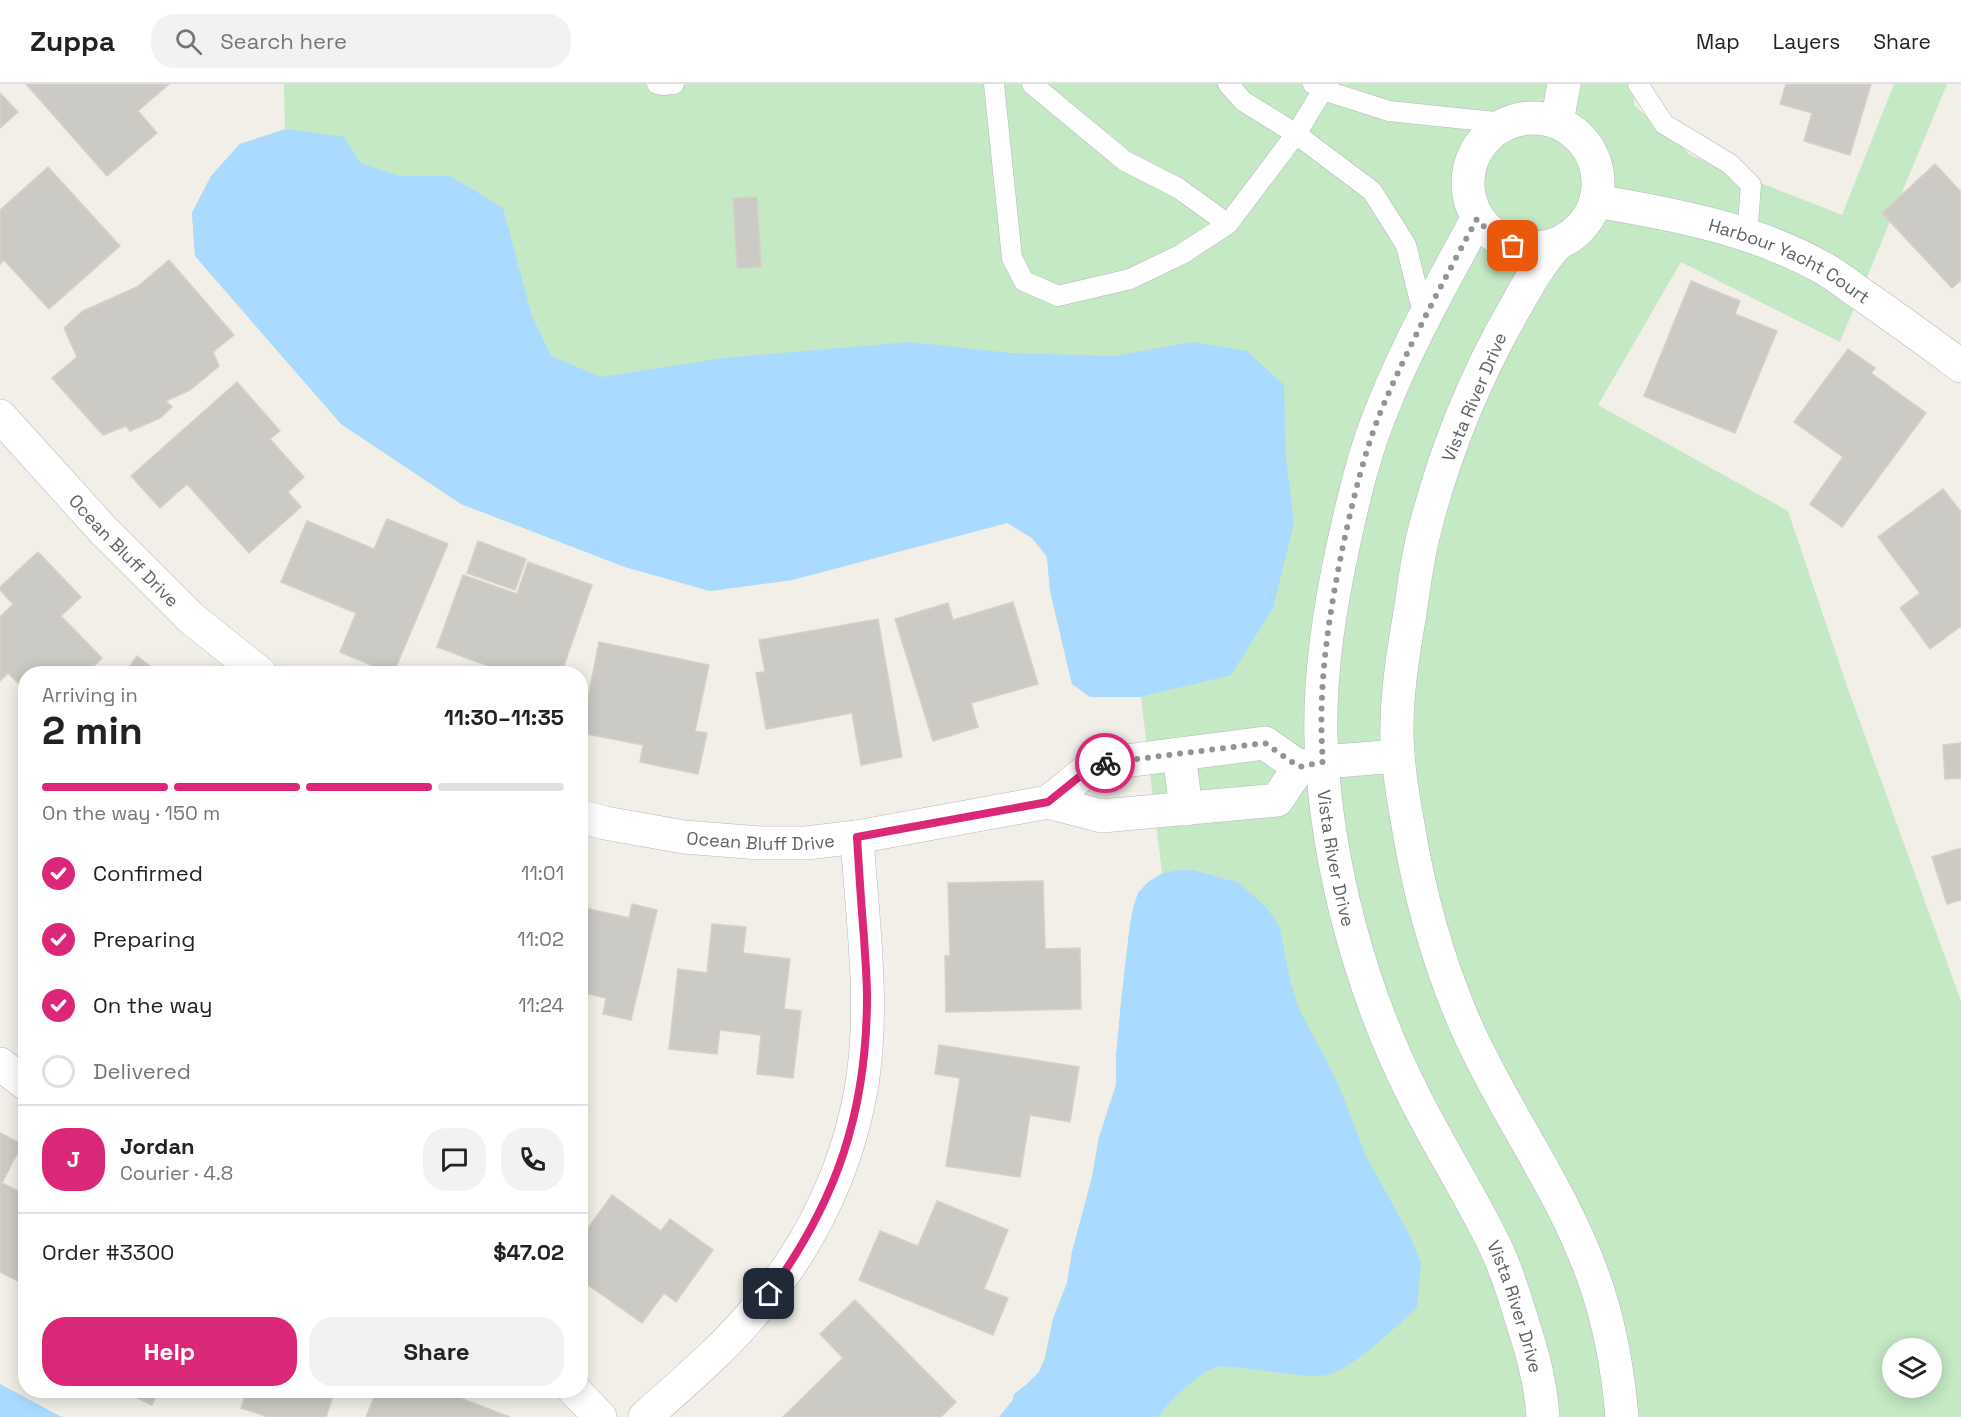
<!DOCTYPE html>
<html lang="en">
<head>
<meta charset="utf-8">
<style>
  :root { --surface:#fff; --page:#f2f2f2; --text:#222; --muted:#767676; --line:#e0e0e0; --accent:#db2777 }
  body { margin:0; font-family:"Space Grotesk",sans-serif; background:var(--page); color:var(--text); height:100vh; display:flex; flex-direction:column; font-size:22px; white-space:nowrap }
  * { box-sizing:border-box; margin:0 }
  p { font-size:20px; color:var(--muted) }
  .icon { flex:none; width:33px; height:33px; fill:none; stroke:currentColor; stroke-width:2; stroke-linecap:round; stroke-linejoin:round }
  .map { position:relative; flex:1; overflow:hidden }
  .side { position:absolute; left:18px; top:582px; width:570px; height:732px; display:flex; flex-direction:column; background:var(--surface); border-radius:24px; box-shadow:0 3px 15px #0003 }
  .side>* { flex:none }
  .buttons { position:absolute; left:1882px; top:1254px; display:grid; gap:12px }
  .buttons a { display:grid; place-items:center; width:60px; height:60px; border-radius:50%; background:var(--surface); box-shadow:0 3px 15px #0003; font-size:30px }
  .pin { position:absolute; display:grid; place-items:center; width:51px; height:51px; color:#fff; margin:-26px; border-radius:12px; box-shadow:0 3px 9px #0006 }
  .courier { position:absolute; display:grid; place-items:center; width:60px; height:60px; margin:-30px; border:4px solid #db2777; border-radius:50%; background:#fff; color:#222; box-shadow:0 2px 8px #0007 }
  .head em { font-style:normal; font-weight:600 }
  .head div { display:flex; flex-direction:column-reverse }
  .head { display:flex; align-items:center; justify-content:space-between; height:102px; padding:0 24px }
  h1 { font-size:39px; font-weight:600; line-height:45px }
  .bar { display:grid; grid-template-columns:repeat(4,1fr); gap:9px 6px; align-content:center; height:72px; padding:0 24px }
  .bar i { height:8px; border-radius:4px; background:var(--line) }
  .bar .selected { background:var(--accent) }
  .bar p { grid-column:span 4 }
  .line { display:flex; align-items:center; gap:15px; padding:0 24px; border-top:2px solid var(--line) }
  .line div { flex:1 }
  .round { display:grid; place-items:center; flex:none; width:63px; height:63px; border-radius:24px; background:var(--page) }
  ol { padding:0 24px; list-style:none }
  li { display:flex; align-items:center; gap:18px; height:66px }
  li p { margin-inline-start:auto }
  li .icon { padding:6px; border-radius:50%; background:var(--accent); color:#fff; stroke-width:4 }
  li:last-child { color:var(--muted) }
  li i { width:33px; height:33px; border:3px solid var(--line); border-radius:50% }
  .cta { display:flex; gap:12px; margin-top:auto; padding:12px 24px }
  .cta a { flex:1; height:69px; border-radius:24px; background:var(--accent); color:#fff; font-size:24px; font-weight:600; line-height:69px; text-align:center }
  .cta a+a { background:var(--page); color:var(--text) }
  header { display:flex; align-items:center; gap:36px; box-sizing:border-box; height:84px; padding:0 30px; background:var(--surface); border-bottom:2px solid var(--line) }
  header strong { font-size:28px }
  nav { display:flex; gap:33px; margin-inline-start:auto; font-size:21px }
  .search { width:420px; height:54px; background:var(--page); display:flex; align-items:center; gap:15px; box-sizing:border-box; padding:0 21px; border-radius:24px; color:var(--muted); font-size:22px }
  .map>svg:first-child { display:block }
  .green { fill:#c5e8c5; fill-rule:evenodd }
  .water { fill:#aadaff }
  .building { fill:#cccac5; stroke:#d6d1c6; stroke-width:1.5 }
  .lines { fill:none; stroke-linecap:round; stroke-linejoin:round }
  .lane-casing { stroke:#b5b8bc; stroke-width:21 }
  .street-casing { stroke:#b5b8bc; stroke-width:34 }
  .lane { stroke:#fff; stroke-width:20 }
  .street { stroke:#fff; stroke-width:33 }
  .done { stroke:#929495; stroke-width:6; stroke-dasharray:0 10.8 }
  .route { stroke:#db2777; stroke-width:8 }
  .labels { text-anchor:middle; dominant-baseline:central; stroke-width:6; stroke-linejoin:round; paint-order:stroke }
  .street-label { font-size:18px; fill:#5f6368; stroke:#fff }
</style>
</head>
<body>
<header>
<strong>Zuppa</strong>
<div class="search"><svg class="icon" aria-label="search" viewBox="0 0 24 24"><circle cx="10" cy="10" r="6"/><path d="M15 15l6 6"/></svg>Search here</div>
<nav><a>Map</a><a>Layers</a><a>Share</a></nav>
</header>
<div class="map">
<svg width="1961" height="1333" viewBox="0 0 1961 1333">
  <rect width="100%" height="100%" fill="#f1efe8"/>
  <path class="green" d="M284,0H1635L1634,21L1692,72L1842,131L1894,0H1947L1840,258L1681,178L1598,321L1788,427L1848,605L1961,917V1333H999L1013,1316L1014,1310L1026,1301L1039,1288L1045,1274L1053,1235L1067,1199L1072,1168L1092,1093L1099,1053L1116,1001L1121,918L1130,840L1134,821L1138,809L1148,798L1162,789L1141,613H1090L1072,600L1050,507L1047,472L1032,454L1007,439L792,496L710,507L625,483L461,420L341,340L195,172L192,129L211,92L240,60L285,45ZM1893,1264H1932V1304H1893Z"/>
  <path class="water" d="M286,45L344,53L360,79L399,92H450L503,124L532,232L551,272L601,293L724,274L909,258L1010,269L1114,272L1193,258L1247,267L1284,301L1286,373L1294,439L1273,524L1231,591L1140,613H1090L1072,600L1050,507L1047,473L1032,454L1007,439L792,496L710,507L625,483L461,420L341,340L195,172L192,129L211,92L240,60Z
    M1177,786H1193L1239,799L1266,823L1274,834L1280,845L1290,896L1299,925L1338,999L1365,1070L1411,1154L1421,1179L1417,1224C1395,1243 1356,1282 1330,1290C1313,1295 1296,1290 1280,1289C1267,1287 1226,1281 1216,1283C1197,1289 1169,1319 1157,1333H999L1013,1316L1014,1310L1026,1301L1039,1288L1045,1274L1053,1235L1067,1199L1072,1168L1092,1093L1099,1053L1116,1001V972L1121,918L1130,840L1134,821L1138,809L1148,798L1162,790Z
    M0,1300L60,1332L64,1333H0Z"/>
  <path class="building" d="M26,0H169L138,27L157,49L107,92Z
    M1786,0H1871L1850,71L1804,57L1812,29L1780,20Z
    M0,9L18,28L0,44Z
    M1935,80L1961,108V196L1952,204L1882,129Z
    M48,83L120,162L49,225L4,176L0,180V126Z
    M757,113L761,183L737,184L733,114Z
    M169,176L234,251L213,268L219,282L190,306L166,317L172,323L160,334L130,347L126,342L103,351L52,294L77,273L64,244L83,227L137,203Z
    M1691,197L1740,217L1735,230L1777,247L1735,349L1644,312Z
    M1848,265L1875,284L1871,289L1926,329L1842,443L1810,420L1843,373L1794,338Z
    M237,298L280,347L270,355L304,393L288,408L301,423L249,469L187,400L160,424L131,392Z
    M1943,405L1961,428V542L1930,565L1900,524L1920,509L1878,453Z
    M387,435L448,460L393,590L340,568L356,529L281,498L307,437L374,465Z
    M478,457L526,475L515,506L467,489Z
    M38,468L81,513L61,532L102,574L86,590H26V607L8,589L0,597V533L13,520L0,506V503Z
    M528,478L592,501L561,590H510L437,563L463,491L517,510Z
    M1013,518L1038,600L971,619L978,643L933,657L895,535L948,519L953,536Z
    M878,535L902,673L861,681L852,629L766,645L756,589L765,588L759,556Z
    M599,558L709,581L695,647L707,649L698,690L640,678L643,661L581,649Z
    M137,572L161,590H124Z
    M1961,659V694L1945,695L1943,661Z
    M1961,764V816L1947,820L1932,773Z
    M1043,797L1045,865L1080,864L1081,925L946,928L945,872H950L948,799Z
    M632,820L657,826L631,936L603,930L606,914L580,908V823L629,834Z
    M712,840L746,843L743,869L790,875L784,925L801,927L793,994L757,990L761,951L720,946L717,970L669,965L678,885L707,889Z
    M939,961L1079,983L1070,1038L1030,1031L1020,1093L946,1082L960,994L935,990Z
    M0,1049L22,1060L2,1099L26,1111V1201L0,1188Z
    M612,1111L661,1147L670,1135L713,1166L676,1218L664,1209L642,1239L580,1195V1155Z
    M937,1117L1008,1146L984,1205L1008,1214L993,1251L859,1196L880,1147L918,1162Z
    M855,1216L956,1318L941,1333H783L843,1274L820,1250Z
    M120,1306H159L152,1321Z
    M239,1306H335L326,1333H268L241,1324L246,1309Z
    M377,1306H448L447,1309L510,1333H366Z"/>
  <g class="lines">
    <defs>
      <path id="lane" d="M657,0L662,1L674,0
        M994,0L1012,174L1024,197L1058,212L1130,195L1182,170L1228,140L1296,50L1323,6L1325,0
        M1032,0L1125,77L1178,104L1228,140
        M1228,0L1243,17L1296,50L1372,107L1406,161L1424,233
        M1313,0L1323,6L1389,27L1504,39
        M1638,0L1664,40L1730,80L1751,101L1747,151"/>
      <g id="street">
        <circle cx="1533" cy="99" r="65"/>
        <path d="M1557,38L1564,0"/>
        <path id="s1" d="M1596,117C1673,130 1754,145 1823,184C1837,192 1851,203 1864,212C1897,235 1929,258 1961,282"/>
        <path id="s2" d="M1477,135C1444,196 1409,258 1383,323C1365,366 1354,412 1344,458C1330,521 1319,589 1321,654C1325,774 1359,903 1413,1010C1438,1061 1470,1110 1495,1162C1507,1187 1515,1213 1523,1240C1533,1270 1541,1301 1543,1333"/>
        <path d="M1557,160C1540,179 1528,200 1516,222C1476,290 1443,372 1424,449C1417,475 1414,503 1410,529C1403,570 1396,612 1397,654C1398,681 1402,708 1407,735C1418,805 1437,875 1465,940C1503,1026 1561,1103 1593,1192C1609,1236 1618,1286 1622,1333"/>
        <path id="s3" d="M0,332L104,447L191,534L261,590"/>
        <path d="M1179,670L1186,725"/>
        <path d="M1048,718L1094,681L1265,659L1299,683L1323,678L1398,672"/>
        <path id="s4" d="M580,732L605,739L684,753L760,759H806L857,753L1048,718L1102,732L1277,716L1299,683"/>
        <path d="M0,980L26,1000"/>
        <path d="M574,1306L600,1333"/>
        <path d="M645,1333C684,1298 726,1263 759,1222C813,1158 851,1077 863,993C874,914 862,832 857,753"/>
      </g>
    </defs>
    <use href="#lane" class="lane-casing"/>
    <use href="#street" class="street-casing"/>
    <use href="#lane" class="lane"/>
    <use href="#street" class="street"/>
  </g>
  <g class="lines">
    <path class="done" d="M1105,679L1265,659L1299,683L1323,678C1317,604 1329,529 1344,457C1354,412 1365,365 1383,322C1411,257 1444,196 1477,135L1492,151L1513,162"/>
    <path class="route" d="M769,1210C837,1117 867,1027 867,912C867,893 865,873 864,853C861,820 859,786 857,753L1048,718L1094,681L1105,679"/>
  </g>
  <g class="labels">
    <g class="street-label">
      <text stroke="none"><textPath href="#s1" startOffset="204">Harbour Yacht Court</textPath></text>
      <text transform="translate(1474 313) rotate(-67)">Vista River Drive</text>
      <text stroke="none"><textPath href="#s3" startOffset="183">Ocean Bluff Drive</textPath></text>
      <text stroke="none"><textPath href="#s4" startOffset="183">Ocean Bluff Drive</textPath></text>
      <text stroke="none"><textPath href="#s2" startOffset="670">Vista River Drive</textPath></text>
      <text stroke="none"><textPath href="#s2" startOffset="1156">Vista River Drive</textPath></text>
    </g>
  </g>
</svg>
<div class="buttons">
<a><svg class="icon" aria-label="layers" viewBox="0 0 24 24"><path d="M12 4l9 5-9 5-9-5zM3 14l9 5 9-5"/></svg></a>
</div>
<div class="pin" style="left:1513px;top:162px;background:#ea580c"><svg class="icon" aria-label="bag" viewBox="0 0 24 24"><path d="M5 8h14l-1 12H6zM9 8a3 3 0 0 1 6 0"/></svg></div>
<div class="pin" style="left:769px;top:1210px;background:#1f2937"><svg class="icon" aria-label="home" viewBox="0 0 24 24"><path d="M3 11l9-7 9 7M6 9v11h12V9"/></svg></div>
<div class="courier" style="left:1105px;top:679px"><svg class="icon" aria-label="bike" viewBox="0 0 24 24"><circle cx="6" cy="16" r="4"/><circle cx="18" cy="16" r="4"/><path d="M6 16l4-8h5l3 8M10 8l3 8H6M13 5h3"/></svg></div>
<section class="side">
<div class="head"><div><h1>2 min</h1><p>Arriving in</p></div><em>11:30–11:35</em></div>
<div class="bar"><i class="selected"></i><i class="selected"></i><i class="selected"></i><i></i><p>On the way · 150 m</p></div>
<ol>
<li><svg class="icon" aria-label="check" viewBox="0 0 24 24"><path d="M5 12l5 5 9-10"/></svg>Confirmed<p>11:01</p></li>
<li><svg class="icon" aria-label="check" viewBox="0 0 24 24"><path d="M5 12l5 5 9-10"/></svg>Preparing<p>11:02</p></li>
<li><svg class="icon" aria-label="check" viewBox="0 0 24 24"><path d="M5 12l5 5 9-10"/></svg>On the way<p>11:24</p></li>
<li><i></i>Delivered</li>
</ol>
<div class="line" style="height:108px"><b class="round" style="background:var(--accent);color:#fff">J</b><div><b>Jordan</b><p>Courier · 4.8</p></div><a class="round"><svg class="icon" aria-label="chat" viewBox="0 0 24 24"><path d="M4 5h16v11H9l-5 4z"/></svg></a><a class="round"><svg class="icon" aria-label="phone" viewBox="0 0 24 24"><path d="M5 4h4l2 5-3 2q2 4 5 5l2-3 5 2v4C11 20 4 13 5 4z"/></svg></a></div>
<div class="line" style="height:78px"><div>Order #3300</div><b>$47.02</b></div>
<div class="cta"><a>Help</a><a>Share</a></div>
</section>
</div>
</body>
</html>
